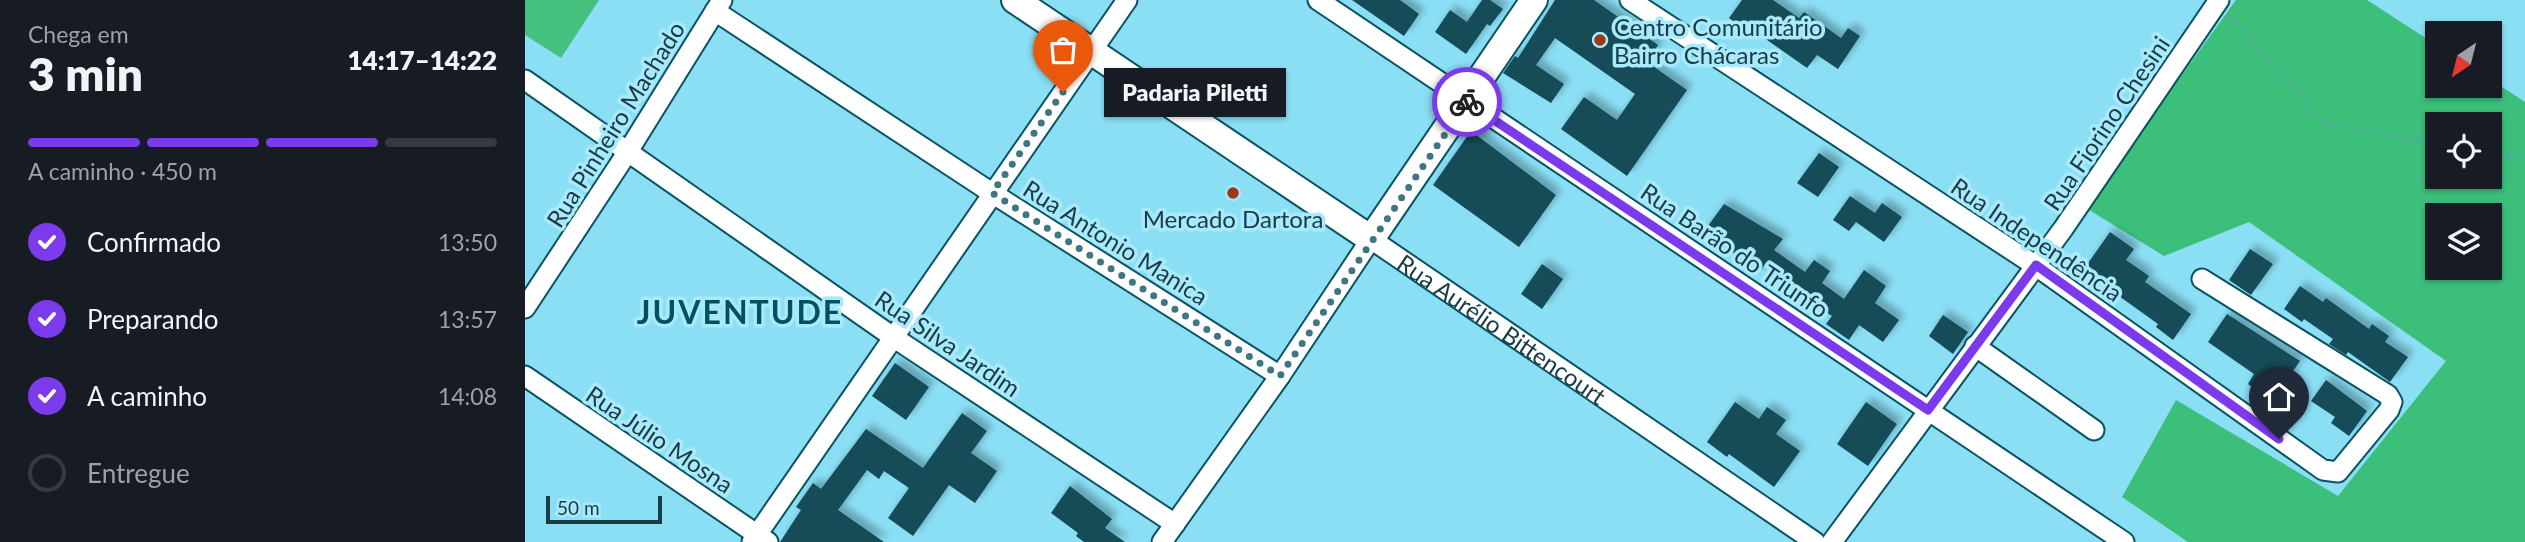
<!DOCTYPE html>
<html lang="pt">
<head>
<meta charset="utf-8">
<style>
  :root { --surface:#171b24; --page:#20242c; --text:#f1f3f6; --muted:#9ea1a6; --line:#363941; --accent:#7c3aed }
  body { margin:0; font-family:Lato,sans-serif; background:var(--page); color:var(--text); height:100vh; display:flex; flex-direction:column; font-size:26px; white-space:nowrap }
  * { box-sizing:border-box; margin:0 }
  p { font-size:23px; color:var(--muted) }
  .icon { flex:none; width:38px; height:38px; fill:none; stroke:currentColor; stroke-width:2; stroke-linecap:round; stroke-linejoin:round }
  .map { position:relative; flex:1; overflow:hidden }
  .panel { display:flex; flex-direction:column; background:var(--surface); width:525px }
  .panel>* { flex:none }
  .needle { width:46px; rotate:215deg }
  .fabs { position:absolute; left:1900px; top:21px; display:grid; gap:14px }
  .fabs a { display:grid; place-items:center; width:77px; height:77px; border-radius:0px; background:var(--surface); box-shadow:0 2px 5px #0004; font-size:35px }
  .scale { position:absolute; left:21px; bottom:18px; width:116px; box-sizing:border-box; padding-left:7px; border:4px solid #183c45; border-top:0; font-size:19px; line-height:24px; white-space:nowrap; color:#183c45; -webkit-text-stroke:5px #a8e9fb; paint-order:stroke }
  .pin { position:absolute; display:grid; place-items:center; width:60px; height:60px; color:#fff; margin:-72px -30px; border-radius:50% 50% 50% 0; rotate:-45deg; box-shadow:0 0 7px #0007 }
  .pin .icon { rotate:45deg }
  .courier { position:absolute; display:grid; place-items:center; width:70px; height:70px; margin:-35px; border:5px solid #7c3aed; border-radius:50%; background:#fff; color:#222; box-shadow:0 2px 9px #0007 }
  .bubble { position:absolute; height:49px; border-radius:0px; background:var(--surface); box-shadow:0 2px 5px #0004; font-size:23px; font-weight:800; line-height:49px; text-align:center }
  .summary em { font-style:normal; font-weight:800 }
  .summary div { display:flex; flex-direction:column-reverse }
  .summary { display:flex; align-items:center; justify-content:space-between; height:119px; padding:0 28px }
  h1 { font-size:46px; font-weight:800; line-height:52px }
  .bar { display:grid; grid-template-columns:repeat(4,1fr); gap:10px 7px; align-content:center; height:84px; padding:0 28px }
  .bar i { height:9px; border-radius:5px; background:var(--line) }
  .bar .active { background:var(--accent) }
  .bar p { grid-column:span 4 }
  ol { padding:0 28px; list-style:none }
  li { display:flex; align-items:center; gap:21px; height:77px }
  li p { margin-inline-start:auto }
  li .icon { padding:7px; border-radius:50%; background:var(--accent); color:#fff; stroke-width:4 }
  li:last-child { color:var(--muted) }
  li i { width:38px; height:38px; border:4px solid var(--line); border-radius:50% }
  main { display:flex; flex:1; min-height:0 }
  .map>svg:first-child { display:block }
  .green { fill:#46c07f }
  .forest { fill:#3bbf7b; fill-rule:evenodd }
  .building { fill:#124b58; filter:url(#shadow) }
  .lines { fill:none; stroke-linecap:round; stroke-linejoin:round }
  .street-casing { stroke:#095362; stroke-width:23 }
  .secondary-casing { stroke:#095362; stroke-width:30 }
  .path { stroke:#5c9cad; stroke-width:2.5; stroke-dasharray:3.5 5; stroke-linecap:butt }
  .street { stroke:#fff; stroke-width:19 }
  .secondary { stroke:#fff; stroke-width:26 }
  .done { stroke:#407583; stroke-width:7; stroke-dasharray:0 12.6 }
  .route { stroke:#7c3aed; stroke-width:9 }
  .poi-dot { fill:#9f3819; stroke:#a8e9fb; stroke-width:2.5 }
  .labels { text-anchor:middle; dominant-baseline:central; stroke-width:7; stroke-linejoin:round; paint-order:stroke }
  .poi-label { font-size:24px; fill:#183c45; stroke:#a8e9fb; text-anchor:start }
  .street-label { font-size:24px; fill:#183c45; stroke:#a8e9fb }
  .district-label { font-size:32px; font-weight:bold; letter-spacing:2px; fill:#03505f; stroke:#a8e9fb }
</style>
</head>
<body>
<main>
<section class="panel">
<div class="summary"><div><h1>3 min</h1><p>Chega em</p></div><em>14:17–14:22</em></div>
<div class="bar"><i class="active"></i><i class="active"></i><i class="active"></i><i></i><p>A caminho · 450 m</p></div>
<ol>
<li><svg class="icon" aria-label="check" viewBox="0 0 24 24"><path d="M5 12l5 5 9-10"/></svg>Confirmado<p>13:50</p></li>
<li><svg class="icon" aria-label="check" viewBox="0 0 24 24"><path d="M5 12l5 5 9-10"/></svg>Preparando<p>13:57</p></li>
<li><svg class="icon" aria-label="check" viewBox="0 0 24 24"><path d="M5 12l5 5 9-10"/></svg>A caminho<p>14:08</p></li>
<li><i></i>Entregue</li>
</ol>
</section>
<div class="map">
<svg width="2000" height="542" viewBox="0 0 2000 542">
  <defs>
    <filter id="shadow"><feDropShadow dx="5.5" dy="-5.5" stdDeviation="3.5" flood-color="#0004"/></filter>
  </defs>
  <rect width="100%" height="100%" fill="#8bdff5"/>
  <path class="green" d="M0,0H74L36,58L0,35Z"/>
  <path class="forest" d="M1711,0H1842L1913,46V86H1965V79L2000,102V542H1663L1597,497L1651,400L1813,496L1921,361L1724,222L1639,256L1561,208ZM1913,124H1965V177H1913ZM1913,215H1965V268H1913Z"/>
  <path class="building" d="M827,0H875L894,14L879,36Z
    M957,0H965L978,9L965,26L962,24L941,54L910,32L925,10L942,22Z
    M1030,0H1069L1133,45L1122,62L1162,90L1102,176L1036,129L1059,97L1092,120L1110,94L1030,38L1011,65L1039,84L1026,103L978,73L990,56L993,58Z
    M1217,0H1248L1274,18L1279,12L1316,38L1323,28L1335,36L1313,69L1292,55L1282,68L1235,35L1232,38L1204,18Z
    M946,131L1031,195L994,247L908,185Z
    M1294,153L1314,167L1293,197L1272,183Z
    M1325,196L1350,213L1357,203L1377,217L1359,242L1331,222L1324,231L1308,220Z
    M1199,204L1258,239L1249,250L1280,272L1289,260L1305,271L1297,283L1319,299L1339,270L1361,286L1350,303L1374,320L1358,342L1334,325L1324,340L1301,324L1307,316L1284,301L1280,306L1264,295L1271,286L1240,264L1233,274L1217,263L1220,260L1177,234Z
    M1585,232L1609,249L1601,260L1624,276L1620,282L1666,314L1648,340L1631,327L1633,324L1587,291L1590,286L1561,266Z
    M1725,249L1748,264L1726,295L1704,280Z
    M1017,264L1038,279L1017,309L996,294Z
    M1775,286L1798,302L1801,298L1844,329L1847,324L1864,336L1860,342L1883,357L1865,382L1823,352L1821,355L1804,344L1808,339L1779,319L1777,322L1759,309Z
    M1702,314L1775,361L1747,401L1723,384L1729,374L1683,342Z
    M1418,315L1443,332L1428,354L1404,336Z
    M370,363L404,387L381,420L347,396Z
    M1801,380L1842,411L1824,436L1806,423L1810,417L1786,401Z
    M1210,402L1234,419L1242,407L1261,420L1251,434L1275,451L1249,487L1204,454L1202,457L1182,442Z
    M1341,402L1372,424L1343,466L1312,444Z
    M437,413L462,431L446,453L472,471L450,503L424,485L388,536L363,518L384,488L359,471L354,479L342,470L313,510L359,542H255L276,510L271,507L288,483L296,489L341,429L398,468Z
    M545,486L587,519L580,528L600,542H559L551,536L553,533L526,513Z"/>
  <g class="lines">
    <defs>
      <g id="street">
        <path d="M793,0L1599,542"/>
        <path d="M1105,0L1511,266L1798,470L1813,472L1864,410L1867,402L1863,395L1677,279"/>
        <path d="M190,11L467,193L755,376"/>
        <path d="M0,80L368,337L650,524"/>
        <path d="M0,308L102,153L197,0"/>
        <path d="M1450,346L1569,430"/>
        <path d="M0,376L243,542"/>
        <path d="M227,542L602,0"/>
        <path id="s1" d="M637,542L755,376L846,239L1290,542"/>
        <path d="M1307,542L1538,229L1694,0"/>
      </g>
      <path id="secondary" d="M490,0L846,239L1009,0"/>
    </defs>
    <use href="#street" class="street-casing"/>
    <use href="#secondary" class="secondary-casing"/>
    <path class="path" d="M1704,16L1800,124L1913,144
      M1965,154L2000,160"/>
    <use href="#street" class="street"/>
    <use href="#secondary" class="secondary"/>
  </g>
  <g class="lines">
    <path class="done" d="M538,92L467,193L755,376L942,102"/>
    <path class="route" d="M942,102L1403,410L1511,265L1754,439"/>
  </g>
  <g class="poi-dot">
    <circle cx="1075" cy="40" r="7"/>
    <circle cx="708" cy="193" r="7"/>
  </g>
  <g class="labels">
    <g class="poi-label">
      <text x="1089" y="26">Centro Comunitário<tspan x="1089" dy="28">Bairro Chácaras</tspan></text>
      <text x="708" y="218" text-anchor="middle">Mercado Dartora</text>
    </g>
    <g class="street-label">
      <text transform="translate(1581 123) rotate(-56)">Rua Fiorino Chesini</text>
      <text transform="translate(90 124) rotate(-58)">Rua Pinheiro Machado</text>
      <text transform="translate(1512 239) rotate(34)">Rua Independência</text>
      <text transform="translate(591 242) rotate(32)">Rua Antonio Manica</text>
      <text transform="translate(1210 250) rotate(34)">Rua Barão do Triunfo</text>
      <text stroke="none"><textPath href="#s1" startOffset="527">Rua Aurélio Bittencourt</textPath></text>
      <text transform="translate(423 343) rotate(34)">Rua Silva Jardim</text>
      <text transform="translate(135 439) rotate(34)">Rua Júlio Mosna</text>
    </g>
    <g class="district-label">
      <text x="215" y="311">JUVENTUDE</text>
    </g>
  </g>
</svg>
<div class="fabs">
<a><svg class="needle" viewBox="-14 -14 28 28"><path d="M0-13l5 13h-10z" fill="#e53935"/><path d="M0 13l5-13h-10z" fill="#9ea1a6"/></svg></a>
<a><svg class="icon" aria-label="locate" viewBox="0 0 24 24"><circle cx="12" cy="12" r="6"/><path d="M12 2v4M12 18v4M2 12h4M18 12h4"/></svg></a>
<a><svg class="icon" aria-label="layers" viewBox="0 0 24 24"><path d="M12 4l9 5-9 5-9-5zM3 14l9 5 9-5"/></svg></a>
</div>
<div class="scale">50 m</div>
<div class="pin" style="left:538px;top:92px;background:#ea580c"><svg class="icon" aria-label="bag" viewBox="0 0 24 24"><path d="M5 8h14l-1 12H6zM9 8a3 3 0 0 1 6 0"/></svg></div>
<div class="pin" style="left:1754px;top:439px;background:#1f2937"><svg class="icon" aria-label="home" viewBox="0 0 24 24"><path d="M3 11l9-7 9 7M6 9v11h12V9"/></svg></div>
<div class="courier" style="left:942px;top:102px"><svg class="icon" aria-label="bike" viewBox="0 0 24 24"><circle cx="6" cy="16" r="4"/><circle cx="18" cy="16" r="4"/><path d="M6 16l4-8h5l3 8M10 8l3 8H6M13 5h3"/></svg></div>
<div class="bubble" style="left:579px;top:68px;width:182px">Padaria Piletti</div>
</div>
</main>
</body>
</html>
